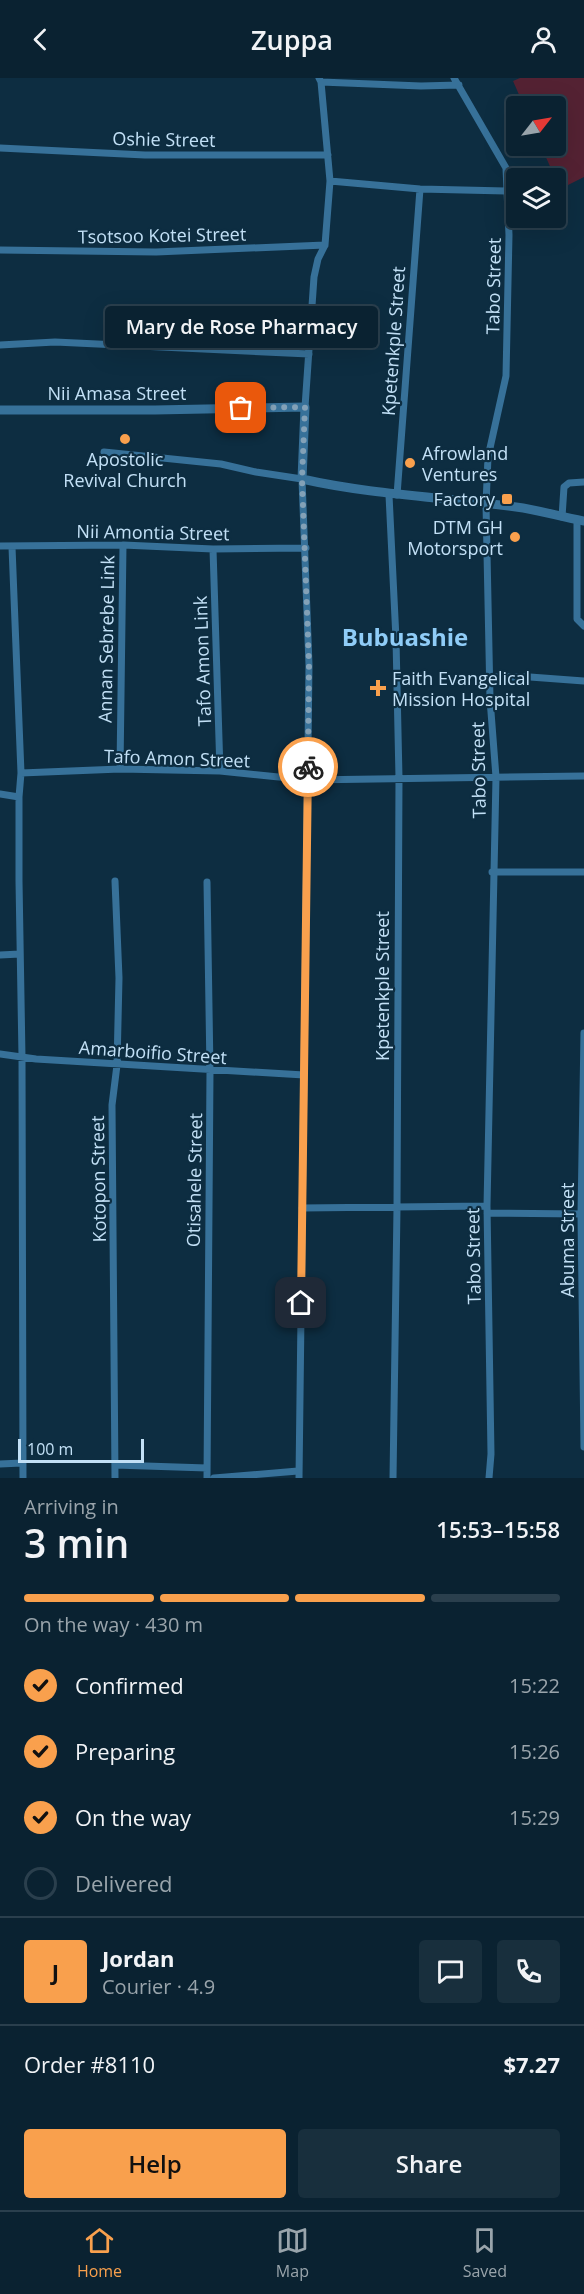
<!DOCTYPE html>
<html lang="en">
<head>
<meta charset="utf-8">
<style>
  :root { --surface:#0a2231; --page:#182f3d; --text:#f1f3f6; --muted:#99a4ab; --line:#2a3f4d; --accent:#f9a04d }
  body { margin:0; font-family:"Open Sans",sans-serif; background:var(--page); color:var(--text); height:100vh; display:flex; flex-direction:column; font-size:22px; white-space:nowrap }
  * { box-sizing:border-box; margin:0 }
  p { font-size:20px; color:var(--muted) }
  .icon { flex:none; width:33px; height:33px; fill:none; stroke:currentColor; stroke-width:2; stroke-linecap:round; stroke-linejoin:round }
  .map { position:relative; height:1400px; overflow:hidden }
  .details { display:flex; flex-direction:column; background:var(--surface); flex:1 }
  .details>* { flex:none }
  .needle { width:39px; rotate:59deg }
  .tools { position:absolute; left:506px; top:18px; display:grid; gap:12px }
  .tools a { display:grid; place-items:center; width:60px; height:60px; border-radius:6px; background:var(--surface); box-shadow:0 6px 24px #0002,0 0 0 2px var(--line); font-size:30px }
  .scale { position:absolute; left:18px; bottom:15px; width:126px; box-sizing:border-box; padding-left:6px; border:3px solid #c2e0f6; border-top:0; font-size:16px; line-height:21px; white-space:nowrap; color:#c2e0f6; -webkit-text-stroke:4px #0d2d41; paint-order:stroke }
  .pin { position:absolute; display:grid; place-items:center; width:51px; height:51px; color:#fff; margin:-26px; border-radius:12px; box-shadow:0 3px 9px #0006 }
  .courier { position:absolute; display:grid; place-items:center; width:60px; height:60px; margin:-30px; border:4px solid #f9a04d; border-radius:50%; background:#fff; color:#222; box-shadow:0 2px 8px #0007 }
  .bubble { position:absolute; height:42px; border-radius:6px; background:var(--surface); box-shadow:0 6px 24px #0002,0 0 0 2px var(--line); font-size:20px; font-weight:600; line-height:42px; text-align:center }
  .summary em { font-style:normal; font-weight:600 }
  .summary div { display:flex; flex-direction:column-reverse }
  .summary { display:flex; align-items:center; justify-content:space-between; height:102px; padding:0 24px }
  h1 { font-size:39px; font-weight:600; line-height:45px }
  .bar { display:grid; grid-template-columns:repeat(4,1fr); gap:9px 6px; align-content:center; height:72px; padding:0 24px }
  .bar i { height:8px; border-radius:4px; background:var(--line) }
  .bar .current { background:var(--accent) }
  .bar p { grid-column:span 4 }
  .line { display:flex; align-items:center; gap:15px; padding:0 24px; border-top:2px solid var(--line) }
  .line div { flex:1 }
  .round { display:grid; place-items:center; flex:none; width:63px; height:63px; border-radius:6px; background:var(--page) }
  ol { padding:0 24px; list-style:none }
  li { display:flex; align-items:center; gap:18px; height:66px }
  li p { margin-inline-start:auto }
  li .icon { padding:6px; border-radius:50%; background:var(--accent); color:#111; stroke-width:4 }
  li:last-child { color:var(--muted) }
  li i { width:33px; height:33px; border:3px solid var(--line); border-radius:50% }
  .primary-button { display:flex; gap:12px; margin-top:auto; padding:12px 24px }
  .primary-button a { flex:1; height:69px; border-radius:6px; background:var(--accent); color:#111; font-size:24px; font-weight:600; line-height:69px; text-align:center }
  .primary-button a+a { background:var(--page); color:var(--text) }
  header { display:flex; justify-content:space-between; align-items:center; height:78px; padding:0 24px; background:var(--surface); font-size:27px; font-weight:600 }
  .dock { display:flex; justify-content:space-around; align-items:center; height:84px; border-top:2px solid var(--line); background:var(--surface); font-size:16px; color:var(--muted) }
  .dock a { display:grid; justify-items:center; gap:3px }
  .dock .current { color:var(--accent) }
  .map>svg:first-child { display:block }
  .green { fill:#542233 }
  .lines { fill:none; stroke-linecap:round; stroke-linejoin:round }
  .street { stroke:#377199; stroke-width:7 }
  .secondary { stroke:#377199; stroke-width:9 }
  .done { stroke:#83a1b7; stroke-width:6; stroke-dasharray:0 10.8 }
  .route { stroke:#f9a04d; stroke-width:8 }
  .poi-dot { fill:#f9a04d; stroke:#0d2d41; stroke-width:2 }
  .labels { text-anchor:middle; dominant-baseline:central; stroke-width:4.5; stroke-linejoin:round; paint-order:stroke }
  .street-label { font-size:18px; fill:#c2e0f6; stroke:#0d2d41 }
  .poi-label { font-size:18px; fill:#c2e0f6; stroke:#0d2d41; text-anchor:start }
  .district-label { font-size:24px; font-weight:bold; fill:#8fccf7; stroke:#0d2d41 }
</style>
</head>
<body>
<header><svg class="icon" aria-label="back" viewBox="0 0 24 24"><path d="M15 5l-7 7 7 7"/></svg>Zuppa<svg class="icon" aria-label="person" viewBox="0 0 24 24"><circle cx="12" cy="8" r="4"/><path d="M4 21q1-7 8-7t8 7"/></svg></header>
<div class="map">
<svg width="584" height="1400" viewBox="0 0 584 1400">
  <rect width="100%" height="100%" fill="#0d2d41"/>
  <path class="green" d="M520,0H584V99L560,111L541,68H555V28H524L513,3Z"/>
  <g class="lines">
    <path class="street" d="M454,0L506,90L509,157L506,298L488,379L486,426L490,621L496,699L487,1128L491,1376L489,1400
      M321,4L421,8L459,7
      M0,70L145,77H328
      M330,103L420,111L506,113
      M0,172L156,174L325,167
      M0,267L55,264L309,276
      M305,329L314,199L318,181L325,167L330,103L321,4L319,0
      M104,374L221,386L256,394L302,401L309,587L299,1400
      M389,417L396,561L399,700L397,1130L393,1400
      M397,417L420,111
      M562,439L564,409L569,405L584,404
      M577,442V541L584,548
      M0,468L123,467L213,471L306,470
      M12,469L21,695L19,719V803L22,979L23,1400
      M213,471L220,693
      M490,599H530L584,603
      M120,691L123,467
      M21,695L120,691L220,693L308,702L584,698
      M0,716L19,719
      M492,794H584
      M115,803L119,900L117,987L112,1027L115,1400
      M0,877L20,876
      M584,955L581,1136L584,1369
      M0,976L36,981L304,997
      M302,1130L487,1128
      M487,1135L581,1136
      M0,1386L22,1385
      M115,1387L207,1390
      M207,1400L210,993L207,804
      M214,1400L298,1393"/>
    <path class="secondary" d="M0,332H155L305,329L302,401C373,417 445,419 516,429C539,432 561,439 584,443"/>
  </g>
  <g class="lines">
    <path class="done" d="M241,330L305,329L302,401L309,587L308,689"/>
    <path class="route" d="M301,1225L308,689"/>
  </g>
  <g class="poi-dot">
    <circle cx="125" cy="361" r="6"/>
    <circle cx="410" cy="385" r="6"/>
    <rect x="501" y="415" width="12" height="12" rx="3"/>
    <circle cx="515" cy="459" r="6"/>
    <path d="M375 601h6v6h6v6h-6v6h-6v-6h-6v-6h6z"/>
  </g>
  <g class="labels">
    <g class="street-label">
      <text transform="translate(164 61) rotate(1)">Oshie Street</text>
      <text transform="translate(162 157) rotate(-1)">Tsotsoo Kotei Street</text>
      <text transform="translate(493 208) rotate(-89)">Tabo Street</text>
      <text transform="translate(393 263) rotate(-86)">Kpetenkple Street</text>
      <text x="117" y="315">Nii Amasa Street</text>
      <text transform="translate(153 454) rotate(1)">Nii Amontia Street</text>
      <text transform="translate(106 561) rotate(-89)">Annan Sebrebe Link</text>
      <text transform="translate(202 583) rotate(-92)">Tafo Amon Link</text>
      <text transform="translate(177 680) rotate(2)">Tafo Amon Street</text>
      <text transform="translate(478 692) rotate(-91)">Tabo Street</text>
      <text transform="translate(382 908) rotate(-90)">Kpetenkple Street</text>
      <text transform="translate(153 974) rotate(4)">Amarboifio Street</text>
      <text transform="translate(98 1101) rotate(-91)">Kotopon Street</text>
      <text transform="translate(194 1102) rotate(-89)">Otisahele Street</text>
      <text transform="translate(567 1162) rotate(-90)">Abuma Street</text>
      <text transform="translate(473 1178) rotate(-91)">Tabo Street</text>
    </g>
    <g class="poi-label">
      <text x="422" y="375">Afrowland<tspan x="422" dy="21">Ventures</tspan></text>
      <text x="125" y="381" text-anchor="middle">Apostolic<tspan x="125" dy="21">Revival Church</tspan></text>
      <text x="495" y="421" text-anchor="end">Factory</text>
      <text x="503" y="449" text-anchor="end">DTM GH<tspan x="503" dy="21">Motorsport</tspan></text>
      <text x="392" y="600">Faith Evangelical<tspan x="392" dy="21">Mission Hospital</tspan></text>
    </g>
    <g class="district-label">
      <text x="405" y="558">Bubuashie</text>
    </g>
  </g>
</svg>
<div class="tools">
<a><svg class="needle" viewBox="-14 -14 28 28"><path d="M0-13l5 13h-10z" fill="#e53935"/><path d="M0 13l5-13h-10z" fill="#99a4ab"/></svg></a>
<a><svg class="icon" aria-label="layers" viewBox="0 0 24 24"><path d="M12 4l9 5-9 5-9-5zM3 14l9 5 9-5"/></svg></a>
</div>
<div class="scale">100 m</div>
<div class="pin" style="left:241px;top:330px;background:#ea580c"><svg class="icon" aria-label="bag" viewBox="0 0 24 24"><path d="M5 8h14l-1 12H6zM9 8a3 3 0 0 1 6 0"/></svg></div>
<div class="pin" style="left:301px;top:1225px;background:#1f2937"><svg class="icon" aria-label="home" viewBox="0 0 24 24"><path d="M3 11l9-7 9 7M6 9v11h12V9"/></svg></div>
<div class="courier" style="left:308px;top:689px"><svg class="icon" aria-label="bike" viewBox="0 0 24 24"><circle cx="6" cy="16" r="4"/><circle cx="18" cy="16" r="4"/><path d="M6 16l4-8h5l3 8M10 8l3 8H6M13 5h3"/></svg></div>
<div class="bubble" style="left:105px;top:228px;width:273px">Mary de Rose Pharmacy</div>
</div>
<section class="details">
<div class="summary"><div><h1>3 min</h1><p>Arriving in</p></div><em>15:53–15:58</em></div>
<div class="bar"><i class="current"></i><i class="current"></i><i class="current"></i><i></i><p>On the way · 430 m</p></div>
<ol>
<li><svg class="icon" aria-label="check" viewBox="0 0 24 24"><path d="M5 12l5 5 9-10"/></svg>Confirmed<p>15:22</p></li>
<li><svg class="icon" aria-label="check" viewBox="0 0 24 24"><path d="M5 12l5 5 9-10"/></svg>Preparing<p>15:26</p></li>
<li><svg class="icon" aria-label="check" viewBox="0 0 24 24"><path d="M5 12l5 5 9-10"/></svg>On the way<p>15:29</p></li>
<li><i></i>Delivered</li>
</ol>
<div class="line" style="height:108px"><b class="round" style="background:var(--accent);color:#111">J</b><div><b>Jordan</b><p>Courier · 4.9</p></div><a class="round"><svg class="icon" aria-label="chat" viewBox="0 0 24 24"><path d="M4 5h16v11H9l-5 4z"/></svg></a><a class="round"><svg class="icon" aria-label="phone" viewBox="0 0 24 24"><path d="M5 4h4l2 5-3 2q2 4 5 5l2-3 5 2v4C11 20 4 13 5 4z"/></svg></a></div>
<div class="line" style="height:78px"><div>Order #8110</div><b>$7.27</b></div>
<div class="primary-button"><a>Help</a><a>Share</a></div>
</section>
<nav class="dock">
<a class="current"><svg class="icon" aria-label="home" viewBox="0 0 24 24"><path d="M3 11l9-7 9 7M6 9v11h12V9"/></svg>Home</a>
<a><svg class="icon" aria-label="map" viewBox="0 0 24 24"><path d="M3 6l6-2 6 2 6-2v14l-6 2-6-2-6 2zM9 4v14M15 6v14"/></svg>Map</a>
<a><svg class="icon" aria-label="saved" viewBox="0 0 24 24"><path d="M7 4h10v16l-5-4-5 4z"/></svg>Saved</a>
</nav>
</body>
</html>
